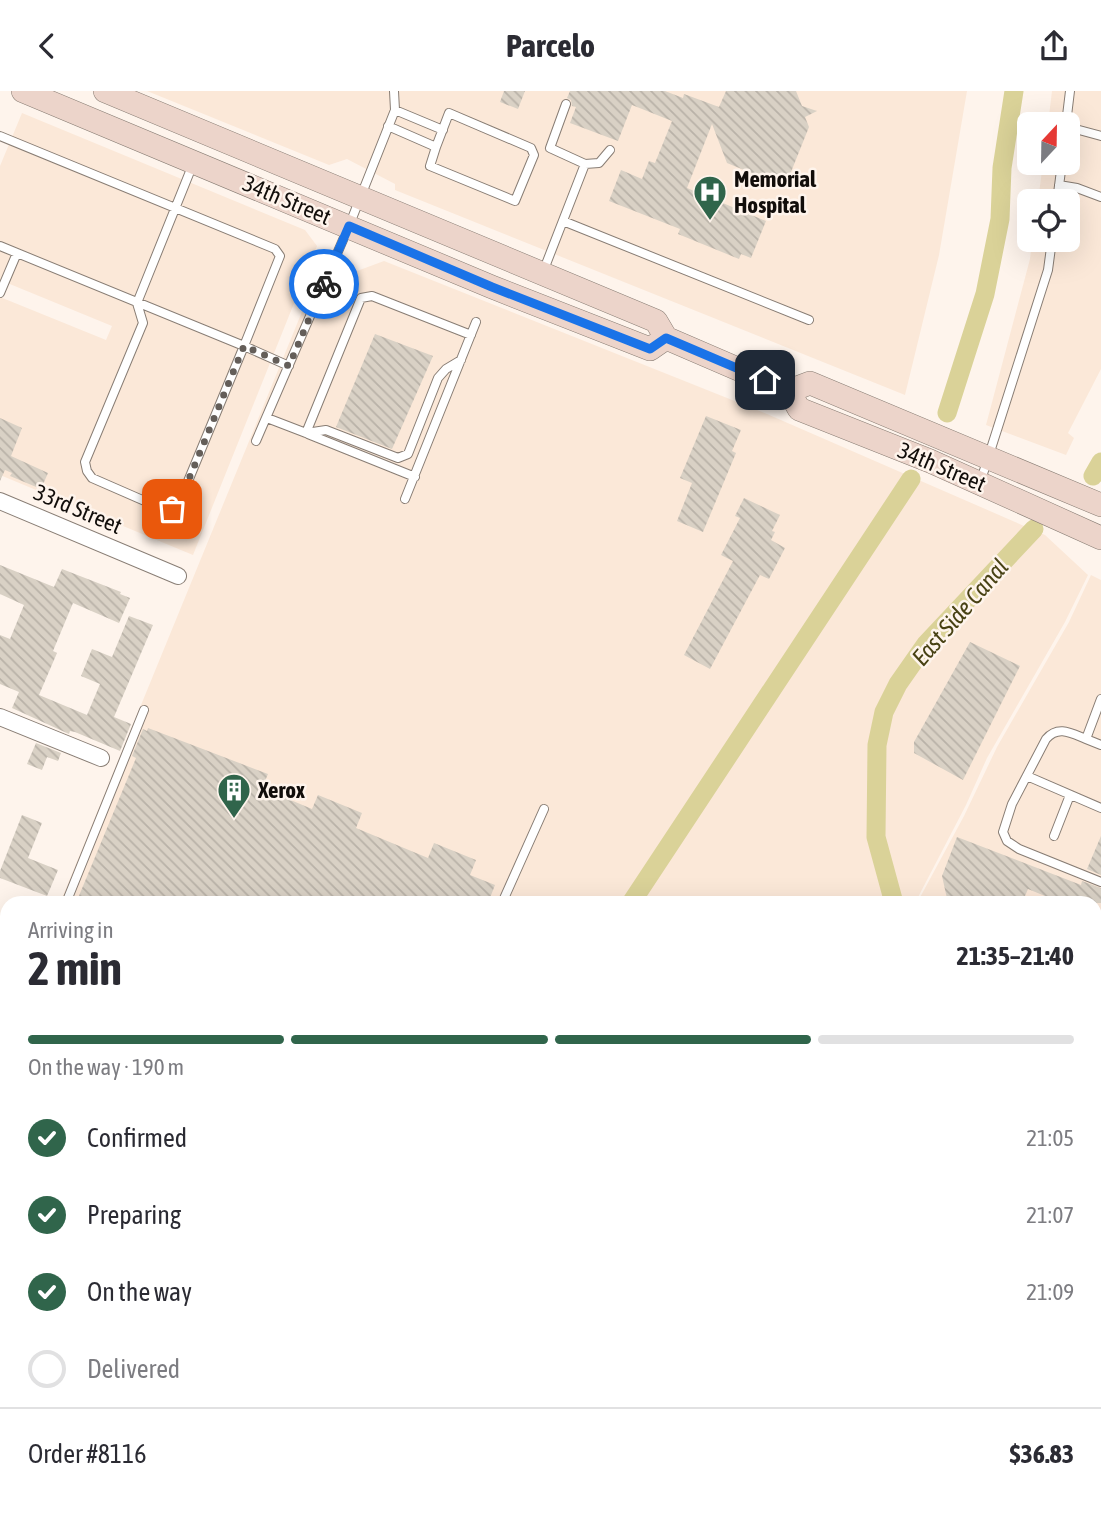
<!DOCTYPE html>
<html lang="en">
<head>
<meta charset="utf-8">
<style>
  :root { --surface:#fff; --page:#f2f2f3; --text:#2b2b33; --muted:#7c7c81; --line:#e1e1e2; --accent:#30654b }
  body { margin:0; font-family:"Asap Condensed",sans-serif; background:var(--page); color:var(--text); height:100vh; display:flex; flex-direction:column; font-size:26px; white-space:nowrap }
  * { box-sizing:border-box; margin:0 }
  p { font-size:23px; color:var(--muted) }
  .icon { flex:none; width:38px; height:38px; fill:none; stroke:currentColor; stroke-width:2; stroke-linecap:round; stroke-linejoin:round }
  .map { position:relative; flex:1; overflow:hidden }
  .drawer { position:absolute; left:0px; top:805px; width:1102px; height:618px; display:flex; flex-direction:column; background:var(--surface); border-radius:21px 21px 0 0; box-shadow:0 7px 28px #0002 }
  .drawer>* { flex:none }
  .needle { width:46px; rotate:22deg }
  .buttons { position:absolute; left:1017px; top:21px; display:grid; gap:14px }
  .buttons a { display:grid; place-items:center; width:63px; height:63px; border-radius:10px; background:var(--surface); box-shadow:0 7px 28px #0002; font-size:35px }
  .pin { position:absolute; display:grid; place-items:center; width:60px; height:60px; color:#fff; margin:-30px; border-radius:14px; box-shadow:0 4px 10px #0006 }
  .courier { position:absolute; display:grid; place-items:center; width:70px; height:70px; margin:-35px; border:5px solid #1a73e8; border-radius:50%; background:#fff; color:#222; box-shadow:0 2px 9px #0007 }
  .overview em { font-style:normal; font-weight:700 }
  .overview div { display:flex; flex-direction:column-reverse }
  .overview { display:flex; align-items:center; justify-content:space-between; height:119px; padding:0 28px }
  h1 { font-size:46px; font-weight:700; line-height:52px }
  .bar { display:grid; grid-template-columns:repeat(4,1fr); gap:10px 7px; align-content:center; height:84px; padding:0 28px }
  .bar i { height:9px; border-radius:5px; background:var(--line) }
  .bar .selected { background:var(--accent) }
  .bar p { grid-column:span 4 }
  .line { display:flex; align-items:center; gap:18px; padding:0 28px; border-top:2px solid var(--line) }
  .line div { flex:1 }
  ol { padding:0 28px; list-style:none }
  li { display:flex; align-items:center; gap:21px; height:77px }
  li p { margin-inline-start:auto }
  li .icon { padding:7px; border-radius:50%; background:var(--accent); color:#fff; stroke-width:4 }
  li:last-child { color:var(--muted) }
  li i { width:38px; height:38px; border:4px solid var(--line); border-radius:50% }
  header { display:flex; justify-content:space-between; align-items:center; height:91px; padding:0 28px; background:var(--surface); font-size:32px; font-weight:700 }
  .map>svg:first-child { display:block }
  .built { fill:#fbe8d8 }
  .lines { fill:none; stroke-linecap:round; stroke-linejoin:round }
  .canal { stroke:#dad298; stroke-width:19 }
  .building { fill:url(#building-back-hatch) }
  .lane-casing { stroke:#887d74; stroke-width:10 }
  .street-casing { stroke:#887d74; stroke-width:18 }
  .secondary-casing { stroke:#887d74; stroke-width:24 }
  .primary-casing { stroke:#d4d3d3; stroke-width:28 }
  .lane { stroke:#fff; stroke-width:8 }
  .street { stroke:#fff; stroke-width:16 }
  .secondary { stroke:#ecd4ca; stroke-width:23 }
  .primary { stroke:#d9a895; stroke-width:26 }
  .done { stroke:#645e59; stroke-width:7; stroke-dasharray:0 12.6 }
  .route { stroke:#1a73e8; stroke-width:9 }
  .labels { text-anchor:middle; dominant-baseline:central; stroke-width:5; stroke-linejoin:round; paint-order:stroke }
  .poi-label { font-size:23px; font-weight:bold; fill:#110d0a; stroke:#fef4ec; text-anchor:start }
  .street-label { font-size:23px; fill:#110d0a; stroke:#fef4ec }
  .water-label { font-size:24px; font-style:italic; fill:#484214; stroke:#fef4ec }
</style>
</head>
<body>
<header><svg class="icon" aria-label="back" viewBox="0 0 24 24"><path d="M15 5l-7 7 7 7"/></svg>Parcelo<svg class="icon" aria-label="share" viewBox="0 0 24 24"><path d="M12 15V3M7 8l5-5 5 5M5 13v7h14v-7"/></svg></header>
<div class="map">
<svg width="1101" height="1422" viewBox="0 0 1101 1422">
  <defs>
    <pattern id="building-back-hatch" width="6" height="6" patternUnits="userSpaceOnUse" patternTransform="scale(1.75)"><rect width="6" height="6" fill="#d9d1c5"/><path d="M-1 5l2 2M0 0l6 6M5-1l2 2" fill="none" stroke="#b9b2a8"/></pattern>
  </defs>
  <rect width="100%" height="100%" fill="#fef4ec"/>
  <path class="built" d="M147,0H967L939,164L905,304L395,99V93L347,68L329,74Z
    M1052,0H1101V278L1068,342L1074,347L1066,364L986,334L1030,168L1032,149H1068V110H1038L1043,72H1068V33H1048Z
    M22,22L305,139L317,155L193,464L0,384V206L106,249L112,235L0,189V75Z
    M324,167L357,180L384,170L767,323L1045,444L1088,484L1065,531L987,667L966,714L915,812H60Z
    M1091,484L1101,489V930L1096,943V812H917L964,725L997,656L1069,531Z
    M7,942V1255L0,1251V959Z
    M1101,1180V1343L1096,1341V1194Z
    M0,1325L7,1329V1416H140L149,1422H0Z
    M1096,1393L1101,1395V1422H1002L1005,1416H1096Z
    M238,1416H643L640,1422H246Z
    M649,1416H904L901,1422H646Z"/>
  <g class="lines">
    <path class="canal" d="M947,322L985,203L1000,128L1002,77L1014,0
      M1093,385L1101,371
      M631,812L911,388
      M894,812L876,746L877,654L884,621L898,593L926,553L1034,438
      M367,1422L368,1416
      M862,1422L865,1416"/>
  </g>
  <path class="building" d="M504,0H525L518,18L500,11Z
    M570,0H665L683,7L684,3L719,16L726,0H796L802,15L817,20L805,26L809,36L785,96L727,72L712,33L687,97L766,130L751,167L741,163L739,168L678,143L680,138L609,110L621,79L642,88L649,70L655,72L672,30L632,14L618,50L570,32L576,16L572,15L571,9L567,7Z
    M375,243L433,265L392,358L336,336Z
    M706,325L741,339L732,360L736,362L703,441L677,430L692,392L680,387Z
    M0,327L22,337L11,365L48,382L41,398L10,385L12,382L5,379L0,390Z
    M744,407L780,424L772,440L775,441L771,449L785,457L769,488L760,484L710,578L684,564L733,470L721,464L740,427L735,425Z
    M0,474L54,496L62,478L121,501L120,503L130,507L119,532L73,512L53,560L57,562L39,604L87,624L100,593L81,585L92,558L112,566L129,525L153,534L114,626L131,633L120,660L75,641L70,640L69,643L12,617L19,601L0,593V544L10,548L24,514L0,503Z
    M970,551L1020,575L963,689L914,662V651Z
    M148,637L268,683L262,697L312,718L318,704L362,722L356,737L428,767L434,752L476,769L470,784L495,794L488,812H76L136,667L132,665L143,638L147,640Z
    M36,652L61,662L58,670L47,666L42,679L27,673Z
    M22,724L42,732L28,767L58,779L47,805L0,787V780Z
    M1101,745V784L1087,778Z
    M957,746L1081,794L1082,790L1101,797V812H1062L1028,798L1022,812H948L942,785Z"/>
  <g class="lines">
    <defs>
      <path id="lane" d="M566,13L550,57L585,73L599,72L610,59
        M395,19L443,39
        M1066,33L1070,0
        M388,35L436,56L430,75L515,110L534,64L531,57L449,22L436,56
        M1068,36L1101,45
        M0,45L275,158L280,165L244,255L0,155
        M193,73L137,212L143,232L85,371L87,380L92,387L163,418H172L179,412L244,255L289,275
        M1059,94L1077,97L1101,106
        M1057,110L1062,72
        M563,130L809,229
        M543,181L585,73
        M0,202L17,162
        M267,327L306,342L361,207L372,205L471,244
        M306,342L326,339L398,367L408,363L438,287L446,278L461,269
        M308,343L415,386
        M256,350L349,135L395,19L394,0
        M981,389L1048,179L1052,149
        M405,408L476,231
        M1101,608L1086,648C1071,642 1058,634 1046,648L1012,713L1003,741L1007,750L1019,758L1101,791
        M1086,648L1101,654
        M1027,685L1101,717
        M1054,745L1070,704
        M66,812L144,619
        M502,812L544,718
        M1096,858L1101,860
        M0,1125L7,1108
        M0,1392L2,1389"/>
      <path id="street" d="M0,410L178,485
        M0,626L101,667
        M0,844L7,847
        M1096,1373L1101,1375"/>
      <path id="secondary" d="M23,0L492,196L650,258L666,247
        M105,0L656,230L666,247L789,300L799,318L930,370L1101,447
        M789,300L810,292L1101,414
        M0,1275L7,1279
        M200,1416L208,1422"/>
      <path id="primary" d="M1096,992L1101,979
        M1096,1109L1101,1096
        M922,1422L925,1416
        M969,1422L971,1416"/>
    </defs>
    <use href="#lane" class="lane-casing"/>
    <use href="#street" class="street-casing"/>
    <use href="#secondary" class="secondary-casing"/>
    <use href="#primary" class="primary-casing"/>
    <use href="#lane" class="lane"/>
    <use href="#street" class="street"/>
    <use href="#secondary" class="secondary"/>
    <use href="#primary" class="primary"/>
  </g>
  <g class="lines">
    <path class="done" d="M172,418L179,412L244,255L289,275L324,193"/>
    <path class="route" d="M324,193L349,135L492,196L650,258L666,247L765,289"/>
  </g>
  <defs>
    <symbol id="hospital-pin" viewBox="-11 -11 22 30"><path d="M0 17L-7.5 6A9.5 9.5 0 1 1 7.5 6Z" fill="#30654b" stroke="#fef4ec"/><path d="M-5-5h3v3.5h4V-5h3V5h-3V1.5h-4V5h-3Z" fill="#fff"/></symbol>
    <symbol id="building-pin" viewBox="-11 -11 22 30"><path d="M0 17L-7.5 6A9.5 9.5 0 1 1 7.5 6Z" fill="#30654b" stroke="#fef4ec"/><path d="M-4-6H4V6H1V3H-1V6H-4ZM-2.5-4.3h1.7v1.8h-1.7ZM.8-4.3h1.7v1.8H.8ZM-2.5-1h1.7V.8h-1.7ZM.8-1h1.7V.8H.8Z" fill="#fff"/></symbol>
  </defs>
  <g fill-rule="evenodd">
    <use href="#hospital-pin" x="691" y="82" width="38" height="52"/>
    <use href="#building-pin" x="215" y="680" width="38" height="52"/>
  </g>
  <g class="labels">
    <g class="poi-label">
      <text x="734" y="88">Memorial<tspan x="734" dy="26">Hospital</tspan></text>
      <text x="258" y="699">Xerox</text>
    </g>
    <g class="street-label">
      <text transform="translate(287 109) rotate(23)">34th Street</text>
      <text transform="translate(942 376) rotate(23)">34th Street</text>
      <text transform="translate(78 418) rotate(23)">33rd Street</text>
    </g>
    <g class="water-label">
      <text transform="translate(960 521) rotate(-49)">East Side Canal</text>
    </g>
  </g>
</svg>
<div class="buttons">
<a><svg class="needle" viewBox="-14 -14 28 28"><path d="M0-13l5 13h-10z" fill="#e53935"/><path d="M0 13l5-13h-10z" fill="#7c7c81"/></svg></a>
<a><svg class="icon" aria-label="locate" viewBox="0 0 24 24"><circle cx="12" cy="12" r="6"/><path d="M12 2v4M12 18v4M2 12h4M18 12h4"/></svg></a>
</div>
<div class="pin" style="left:172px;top:418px;background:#ea580c"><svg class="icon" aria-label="bag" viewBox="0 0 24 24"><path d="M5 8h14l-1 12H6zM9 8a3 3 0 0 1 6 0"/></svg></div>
<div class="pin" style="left:765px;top:289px;background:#1f2937"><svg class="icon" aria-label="home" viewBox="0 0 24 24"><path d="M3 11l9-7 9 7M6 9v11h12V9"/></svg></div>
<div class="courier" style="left:324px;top:193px"><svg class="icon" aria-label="bike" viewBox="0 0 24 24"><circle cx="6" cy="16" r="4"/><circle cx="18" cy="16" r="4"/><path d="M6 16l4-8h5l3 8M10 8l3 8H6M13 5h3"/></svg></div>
<section class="drawer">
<div class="overview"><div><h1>2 min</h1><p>Arriving in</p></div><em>21:35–21:40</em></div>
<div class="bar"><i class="selected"></i><i class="selected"></i><i class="selected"></i><i></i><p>On the way · 190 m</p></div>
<ol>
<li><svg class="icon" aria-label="check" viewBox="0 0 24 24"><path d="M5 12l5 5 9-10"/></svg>Confirmed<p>21:05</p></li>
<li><svg class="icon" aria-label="check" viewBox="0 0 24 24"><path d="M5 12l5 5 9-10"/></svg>Preparing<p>21:07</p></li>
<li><svg class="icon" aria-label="check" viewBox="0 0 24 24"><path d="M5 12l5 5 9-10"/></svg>On the way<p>21:09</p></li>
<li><i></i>Delivered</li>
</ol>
<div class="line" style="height:91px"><div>Order #8116</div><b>$36.83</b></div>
</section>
</div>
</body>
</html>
